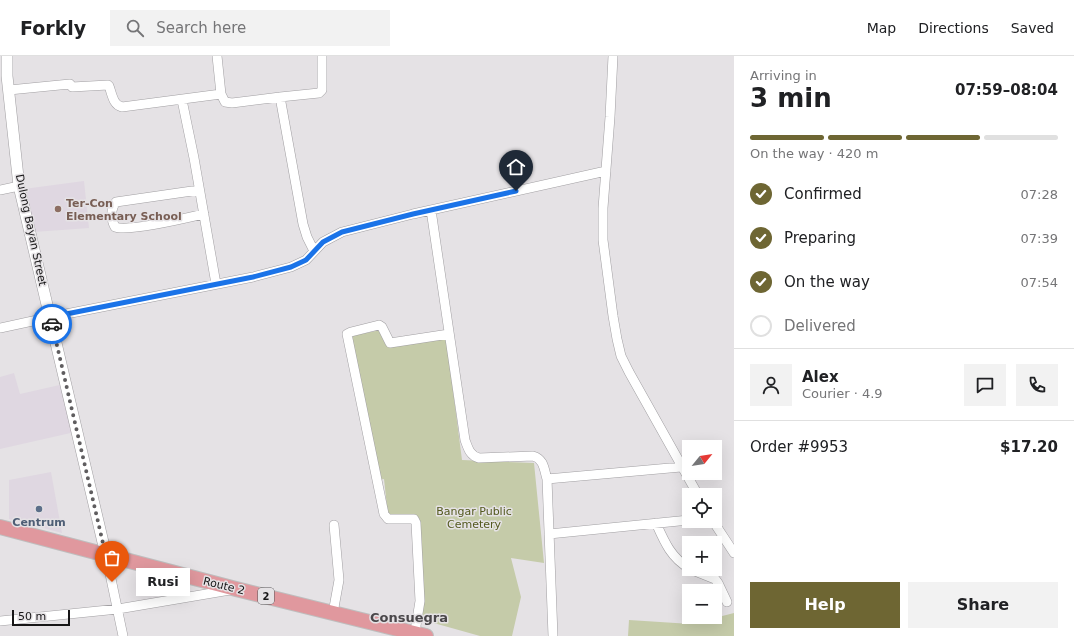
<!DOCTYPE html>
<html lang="en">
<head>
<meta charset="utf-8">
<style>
  :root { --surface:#fff; --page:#f2f2f2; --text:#202124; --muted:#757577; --line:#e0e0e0; --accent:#6e6633 }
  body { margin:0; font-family:"DejaVu Sans",sans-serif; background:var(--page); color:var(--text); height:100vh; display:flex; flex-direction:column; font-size:15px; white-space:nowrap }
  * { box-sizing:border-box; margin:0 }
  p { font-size:13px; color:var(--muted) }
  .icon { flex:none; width:22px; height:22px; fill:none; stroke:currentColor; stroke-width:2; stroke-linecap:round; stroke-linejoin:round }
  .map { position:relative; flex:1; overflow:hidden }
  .side { display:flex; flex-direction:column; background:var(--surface); width:340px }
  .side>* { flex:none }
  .needle { width:26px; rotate:60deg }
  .fabs { position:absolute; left:682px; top:384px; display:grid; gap:8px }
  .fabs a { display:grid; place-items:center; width:40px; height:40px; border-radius:0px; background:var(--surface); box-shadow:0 4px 16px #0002; font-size:20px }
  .scale { position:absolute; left:12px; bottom:10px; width:58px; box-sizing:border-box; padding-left:4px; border:2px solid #171617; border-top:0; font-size:11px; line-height:14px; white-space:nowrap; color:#171617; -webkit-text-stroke:3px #e5e2e5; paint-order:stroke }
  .pin { position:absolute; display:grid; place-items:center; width:34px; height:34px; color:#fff; margin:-41px -17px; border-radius:50% 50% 50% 0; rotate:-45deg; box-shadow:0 0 4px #0007 }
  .pin .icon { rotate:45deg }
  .courier { position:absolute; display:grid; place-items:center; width:40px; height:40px; margin:-20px; border:3px solid #1a73e8; border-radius:50%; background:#fff; color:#222; box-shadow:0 1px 5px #0007 }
  .bubble { position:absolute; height:28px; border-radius:0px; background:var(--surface); box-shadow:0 4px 16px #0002; font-size:13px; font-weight:700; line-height:28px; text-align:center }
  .summary em { font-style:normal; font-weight:700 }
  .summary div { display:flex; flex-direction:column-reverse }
  .summary { display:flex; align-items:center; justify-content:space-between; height:68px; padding:0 16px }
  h1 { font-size:26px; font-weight:700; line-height:30px }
  .bar { display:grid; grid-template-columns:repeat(4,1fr); gap:6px 4px; align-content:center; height:48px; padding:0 16px }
  .bar i { height:5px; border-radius:3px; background:var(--line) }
  .bar .active { background:var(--accent) }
  .bar p { grid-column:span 4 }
  .line { display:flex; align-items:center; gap:10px; padding:0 16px; border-top:1px solid var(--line) }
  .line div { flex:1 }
  .round { display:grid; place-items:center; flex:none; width:42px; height:42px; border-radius:0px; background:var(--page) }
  ol { padding:0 16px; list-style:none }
  li { display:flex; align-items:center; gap:12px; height:44px }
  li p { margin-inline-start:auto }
  li .icon { padding:4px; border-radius:50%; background:var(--accent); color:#fff; stroke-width:4 }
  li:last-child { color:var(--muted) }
  li i { width:22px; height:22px; border:2px solid var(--line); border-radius:50% }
  .action { display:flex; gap:8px; margin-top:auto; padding:8px 16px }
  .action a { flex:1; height:46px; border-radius:0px; background:var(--accent); color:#fff; font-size:16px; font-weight:700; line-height:46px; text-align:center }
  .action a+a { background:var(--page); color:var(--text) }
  header { display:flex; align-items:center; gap:24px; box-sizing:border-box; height:56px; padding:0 20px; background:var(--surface); border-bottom:1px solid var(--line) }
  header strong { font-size:19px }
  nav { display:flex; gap:22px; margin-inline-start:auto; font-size:14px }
  .search { width:280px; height:36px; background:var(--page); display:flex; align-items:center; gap:10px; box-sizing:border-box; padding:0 14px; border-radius:0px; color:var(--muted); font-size:15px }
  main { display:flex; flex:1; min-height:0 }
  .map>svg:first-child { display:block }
  .built { fill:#dfd7e1 }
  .green { fill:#c5cba9 }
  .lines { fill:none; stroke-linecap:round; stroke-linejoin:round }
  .minor-casing { stroke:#a19fa2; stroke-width:10 }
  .tertiary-casing { stroke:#a19fa2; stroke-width:12 }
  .trunk-casing { stroke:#bebebe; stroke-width:16 }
  .minor { stroke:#fff; stroke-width:9 }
  .tertiary { stroke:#fff; stroke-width:11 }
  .trunk { stroke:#e0989e; stroke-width:14 }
  .done { stroke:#5f5d5f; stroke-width:4; stroke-dasharray:0 7.2 }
  .route { stroke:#1a73e8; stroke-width:5 }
  .education-dot { fill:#8d6e63; stroke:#e5e2e5; stroke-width:1.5 }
  .service-dot { fill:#5c6f8a; stroke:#e5e2e5; stroke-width:1.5 }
  .labels { text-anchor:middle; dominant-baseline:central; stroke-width:3; stroke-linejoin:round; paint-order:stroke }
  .shield { fill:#e5e2e5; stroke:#555355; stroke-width:1 }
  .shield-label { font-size:10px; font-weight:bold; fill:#171617 }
  .education-label { font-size:11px; font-weight:bold; fill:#785e54; stroke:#e5e2e5; text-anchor:start }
  .street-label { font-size:11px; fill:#171617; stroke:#e5e2e5 }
  .park-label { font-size:11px; fill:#53591e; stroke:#e5e2e5 }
  .service-label { font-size:11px; font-weight:bold; fill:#4e5e75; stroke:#e5e2e5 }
  .quarter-label { font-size:13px; font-weight:bold; fill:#4a474a; stroke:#e5e2e5 }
</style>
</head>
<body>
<header>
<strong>Forkly</strong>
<div class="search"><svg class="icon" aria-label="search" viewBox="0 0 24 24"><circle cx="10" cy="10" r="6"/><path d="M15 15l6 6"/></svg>Search here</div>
<nav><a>Map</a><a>Directions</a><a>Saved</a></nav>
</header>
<main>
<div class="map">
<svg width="734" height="580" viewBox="0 0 734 580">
  <rect width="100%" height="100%" fill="#e5e2e5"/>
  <path class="built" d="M84,125L89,172L34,176L24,133Z
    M14,317L20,338L64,328L75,376L0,393V321Z
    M51,416L62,477L9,463V424Z"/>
  <path class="green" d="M381,274L389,291L446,280L462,404L534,407L544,507L511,502L521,541L512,580H480L423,564L418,462L388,460L384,423L379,424L350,280Z
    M734,557V580H628L629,564L691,568Z"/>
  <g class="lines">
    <defs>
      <path id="minor" d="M217,0L221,38L225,46L232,47L280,41L319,37L322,34V0
        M613,0L610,61L603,152V184L613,260L617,283L621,300L629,316L698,439
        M9,34L70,28L72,31L108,29L109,30C112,38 113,49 122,51L221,38
        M280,41L303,168L307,181L314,195
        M182,44L194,102L216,228
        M0,134L19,130
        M199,134L116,146C110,153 111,164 115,171C129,176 187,162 204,158
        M431,154L465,384C468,392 470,400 479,402L533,400C544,403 544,413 547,423L553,580
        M0,272L51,261L253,221L291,211L306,204L323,186L342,176L413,158L606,115
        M547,423L681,411
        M713,465L734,497
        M656,467C664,485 671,502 689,512
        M549,478L689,464
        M106,499L123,580
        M690,513L715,523L718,527L727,546
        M333,557L339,524L334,469
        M0,565L118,553L230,534
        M415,576L420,545L416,467L414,463H388L384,458L347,278L351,276L379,269L382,271L390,287L449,278"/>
      <path id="tertiary" d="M7,0V20L19,130L106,499"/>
      <path id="trunk" d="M0,471L236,533L426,580"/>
    </defs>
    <use href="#minor" class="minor-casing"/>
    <use href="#tertiary" class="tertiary-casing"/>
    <use href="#trunk" class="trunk-casing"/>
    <use href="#minor" class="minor"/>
    <use href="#tertiary" class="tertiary"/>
    <use href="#trunk" class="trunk"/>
  </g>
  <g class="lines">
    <path class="done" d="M52,268L112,526"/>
    <path class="route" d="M52,268L51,261L253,221L291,211L306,204L323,186L342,176L413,158L516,135"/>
  </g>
  <circle class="education-dot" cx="58" cy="153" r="4"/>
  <circle class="service-dot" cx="39" cy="453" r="4"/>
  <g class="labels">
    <rect class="shield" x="258" y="532" width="16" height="16" rx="3"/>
    <g class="shield-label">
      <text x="266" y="540">2</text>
    </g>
    <g class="education-label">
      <text x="66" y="147">Ter-Con<tspan x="66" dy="13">Elementary School</tspan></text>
    </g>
    <g class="street-label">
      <text transform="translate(31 174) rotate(78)">Dulong Bayan Street</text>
      <text transform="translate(224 530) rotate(14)">Route 2</text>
    </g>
    <g class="park-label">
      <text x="474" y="455">Bangar Public<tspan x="474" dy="13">Cemetery</tspan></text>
    </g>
    <g class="service-label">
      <text x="39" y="466">Centrum</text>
    </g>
    <g class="quarter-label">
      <text x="409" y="561">Consuegra</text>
    </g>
  </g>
</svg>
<div class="fabs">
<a><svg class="needle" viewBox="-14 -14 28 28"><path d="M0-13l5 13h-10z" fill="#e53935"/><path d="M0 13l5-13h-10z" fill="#757577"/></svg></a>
<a><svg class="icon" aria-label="locate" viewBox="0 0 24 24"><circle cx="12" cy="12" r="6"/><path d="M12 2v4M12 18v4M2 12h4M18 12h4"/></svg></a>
<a>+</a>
<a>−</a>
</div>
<div class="scale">50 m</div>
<div class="pin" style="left:112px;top:526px;background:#ea580c"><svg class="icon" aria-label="bag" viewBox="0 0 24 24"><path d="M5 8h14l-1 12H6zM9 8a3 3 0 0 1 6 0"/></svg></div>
<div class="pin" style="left:516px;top:135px;background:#1f2937"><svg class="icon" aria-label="home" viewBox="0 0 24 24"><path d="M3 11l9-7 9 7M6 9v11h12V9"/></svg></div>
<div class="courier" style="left:52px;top:268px"><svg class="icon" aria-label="car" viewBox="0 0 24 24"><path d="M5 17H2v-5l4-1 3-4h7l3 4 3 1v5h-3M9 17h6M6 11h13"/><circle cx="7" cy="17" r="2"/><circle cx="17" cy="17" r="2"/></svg></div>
<div class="bubble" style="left:136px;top:512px;width:54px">Rusi</div>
</div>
<section class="side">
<div class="summary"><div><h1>3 min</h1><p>Arriving in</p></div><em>07:59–08:04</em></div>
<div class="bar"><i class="active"></i><i class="active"></i><i class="active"></i><i></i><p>On the way · 420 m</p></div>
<ol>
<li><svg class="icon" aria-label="check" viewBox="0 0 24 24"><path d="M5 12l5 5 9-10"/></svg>Confirmed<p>07:28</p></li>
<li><svg class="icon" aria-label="check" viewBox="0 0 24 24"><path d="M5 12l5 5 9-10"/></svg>Preparing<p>07:39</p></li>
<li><svg class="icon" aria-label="check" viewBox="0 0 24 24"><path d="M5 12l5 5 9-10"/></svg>On the way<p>07:54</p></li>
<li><i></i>Delivered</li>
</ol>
<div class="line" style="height:72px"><a class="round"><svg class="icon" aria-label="person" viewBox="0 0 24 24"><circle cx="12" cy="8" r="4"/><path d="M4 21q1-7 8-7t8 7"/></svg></a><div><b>Alex</b><p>Courier · 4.9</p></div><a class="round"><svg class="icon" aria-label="chat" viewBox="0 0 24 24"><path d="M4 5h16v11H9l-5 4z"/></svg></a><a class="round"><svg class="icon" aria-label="phone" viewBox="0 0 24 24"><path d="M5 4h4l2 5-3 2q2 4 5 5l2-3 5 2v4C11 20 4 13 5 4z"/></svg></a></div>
<div class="line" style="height:52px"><div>Order #9953</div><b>$17.20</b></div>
<div class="action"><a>Help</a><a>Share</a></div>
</section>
</main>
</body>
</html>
